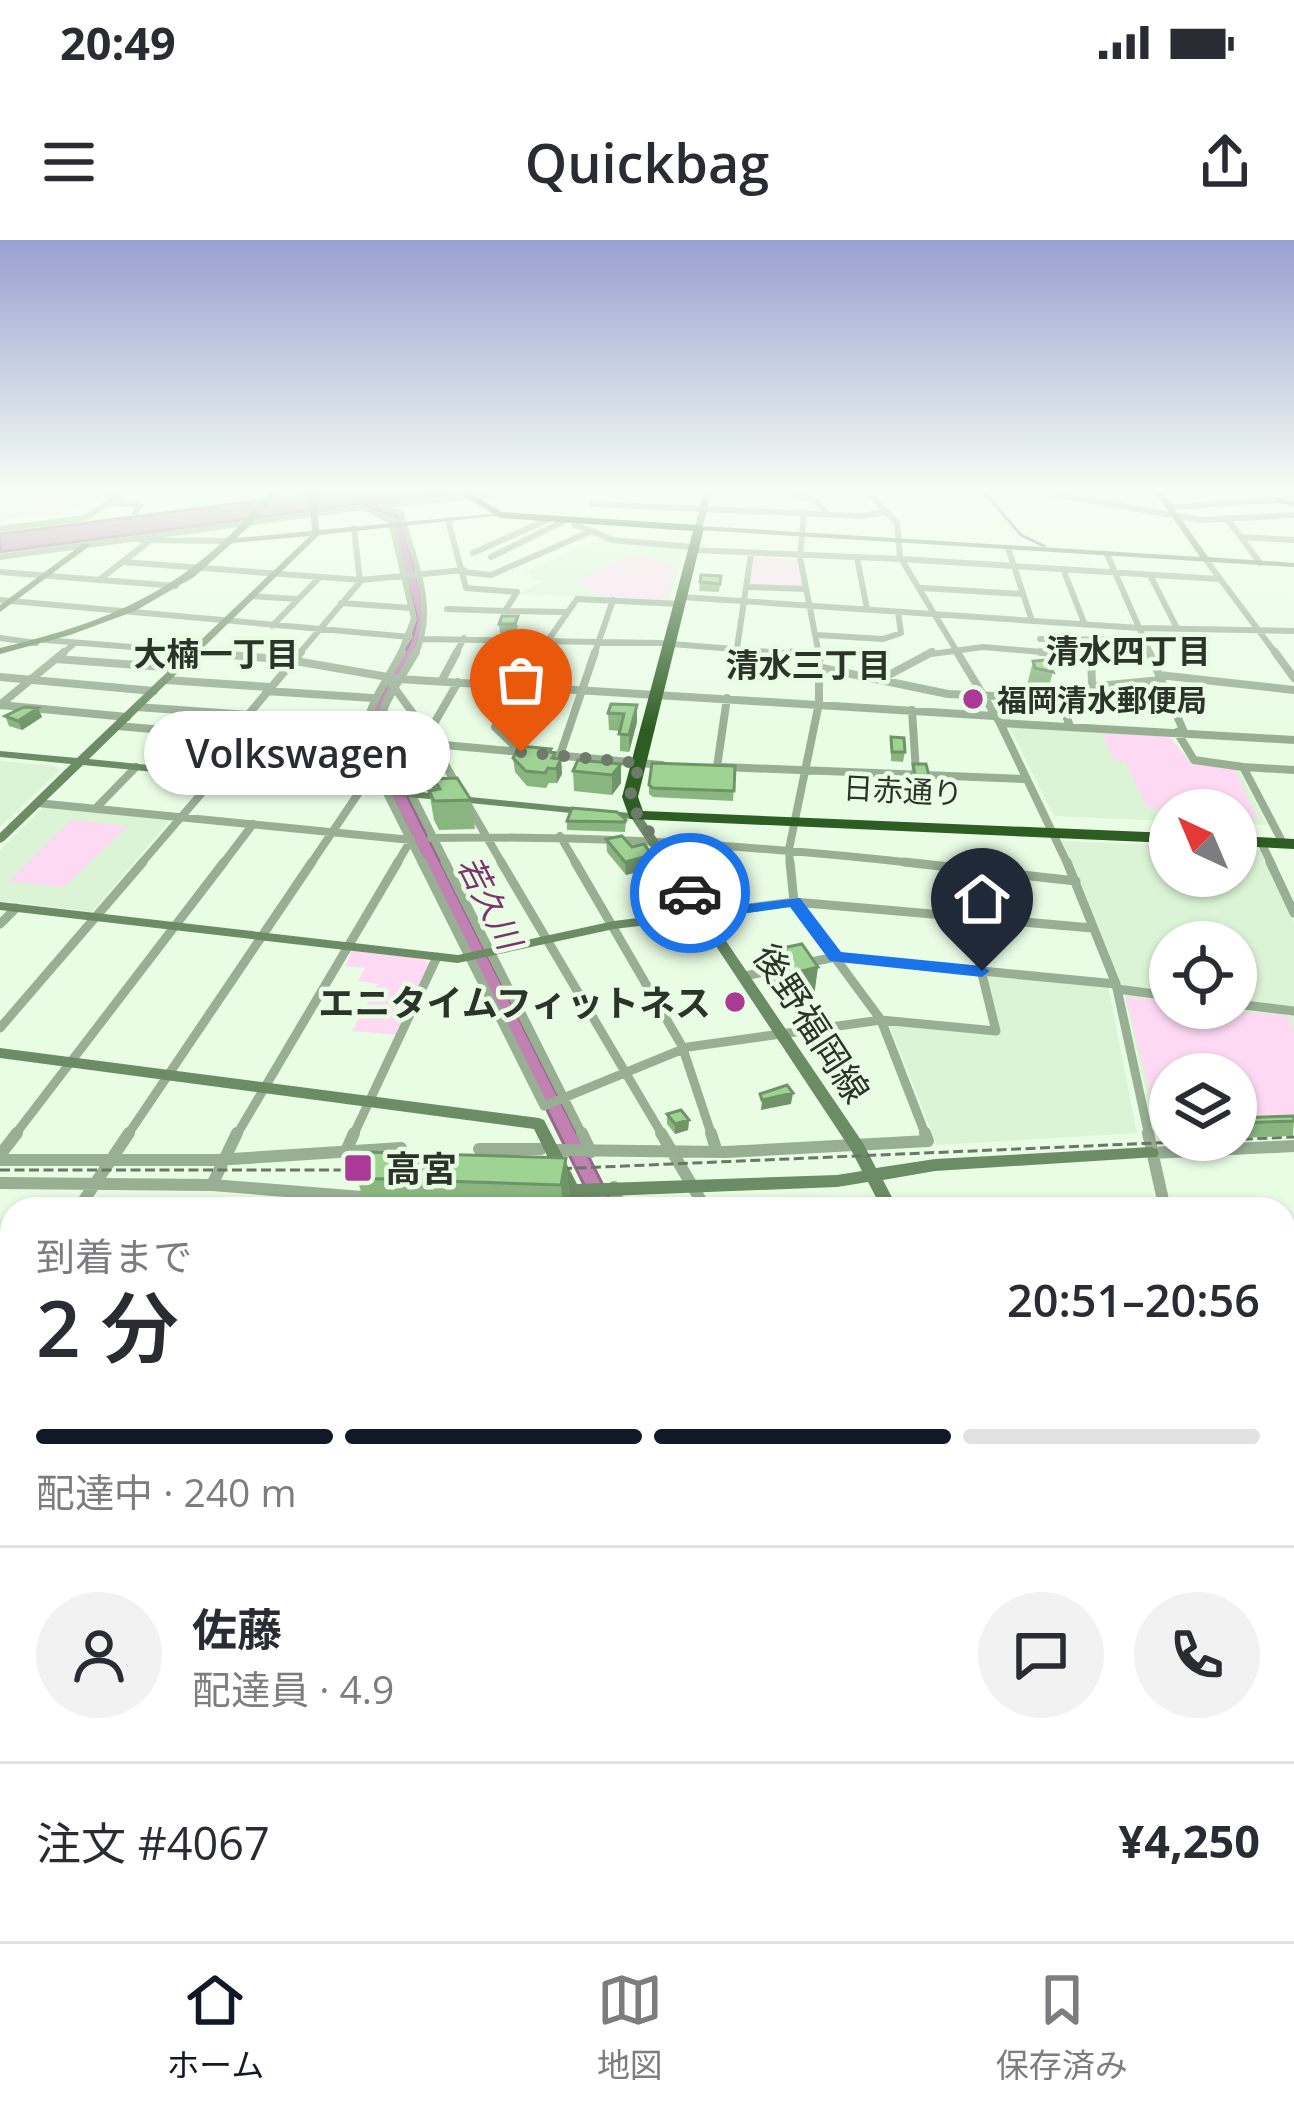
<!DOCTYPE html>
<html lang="ja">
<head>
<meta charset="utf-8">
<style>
  :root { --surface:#fff; --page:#f2f2f3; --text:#2b2b33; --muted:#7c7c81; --line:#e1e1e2; --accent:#111827 }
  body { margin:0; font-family:"Open Sans","Noto Sans JP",sans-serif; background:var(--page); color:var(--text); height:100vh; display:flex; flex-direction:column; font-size:45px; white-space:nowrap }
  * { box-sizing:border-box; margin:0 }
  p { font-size:39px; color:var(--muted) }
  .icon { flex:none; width:66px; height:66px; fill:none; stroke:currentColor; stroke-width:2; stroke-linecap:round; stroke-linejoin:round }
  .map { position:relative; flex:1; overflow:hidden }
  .details { position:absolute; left:0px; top:957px; width:1296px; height:744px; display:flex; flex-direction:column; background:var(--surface); border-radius:36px 36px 0 0; box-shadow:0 3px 9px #0004 }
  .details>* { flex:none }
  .needle { width:78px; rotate:316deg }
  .buttons { position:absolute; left:1149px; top:549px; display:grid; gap:24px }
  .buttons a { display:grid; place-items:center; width:108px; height:108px; border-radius:50%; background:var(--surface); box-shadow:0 3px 9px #0004; font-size:60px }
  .pin { position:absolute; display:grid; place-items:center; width:102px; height:102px; color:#fff; margin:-123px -51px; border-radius:50% 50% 50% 0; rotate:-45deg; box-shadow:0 0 12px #0007 }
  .pin .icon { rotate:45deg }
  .courier { position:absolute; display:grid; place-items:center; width:120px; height:120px; margin:-60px; border:9px solid #1a73e8; border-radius:50%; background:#fff; color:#222; box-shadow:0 3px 15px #0007 }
  .bubble { position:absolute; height:84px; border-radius:42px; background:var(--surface); box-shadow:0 3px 9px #0004; font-size:39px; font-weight:600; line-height:84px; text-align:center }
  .summary em { font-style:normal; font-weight:600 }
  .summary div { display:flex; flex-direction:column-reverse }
  .summary { display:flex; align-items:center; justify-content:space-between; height:204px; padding:0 36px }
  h1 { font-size:78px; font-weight:600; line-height:90px }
  .bar { display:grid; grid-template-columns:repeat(4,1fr); gap:18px 12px; align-content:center; height:144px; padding:0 36px }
  .bar i { height:15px; border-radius:9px; background:var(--line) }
  .bar .on { background:var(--accent) }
  .bar p { grid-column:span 4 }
  .line { display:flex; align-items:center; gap:30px; padding:0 36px; border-top:3px solid var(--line) }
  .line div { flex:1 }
  .round { display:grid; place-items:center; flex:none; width:126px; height:126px; border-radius:63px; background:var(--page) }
  .status { display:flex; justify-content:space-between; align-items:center; height:84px; padding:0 60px; background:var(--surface); direction:ltr }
  .status svg { height:33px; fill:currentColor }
  header { display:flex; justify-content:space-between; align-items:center; height:156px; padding:0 36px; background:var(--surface); font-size:54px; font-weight:600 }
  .tab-bar { display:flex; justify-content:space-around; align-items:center; height:168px; border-top:3px solid var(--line); background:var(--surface); font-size:33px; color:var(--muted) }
  .tab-bar a { display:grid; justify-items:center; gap:6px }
  .tab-bar .on { color:var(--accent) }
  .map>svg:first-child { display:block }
  .built { fill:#dbf4d6; fill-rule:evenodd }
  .green { fill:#fed9f4 }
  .forest { fill:#f0addf }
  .water { fill:#c181b2; stroke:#946a89; stroke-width:3 }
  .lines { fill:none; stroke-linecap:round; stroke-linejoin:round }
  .stream { stroke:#946a89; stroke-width:3 }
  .street-far4 { stroke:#98af94; stroke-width:6 }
  .street-far3 { stroke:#98af94; stroke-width:8 }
  .street-far2 { stroke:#98af94; stroke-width:9 }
  .street-far1 { stroke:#98af94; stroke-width:12 }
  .street { stroke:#98af94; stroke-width:16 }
  .secondary { fill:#6b8c64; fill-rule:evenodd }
  .primary { fill:#4b7342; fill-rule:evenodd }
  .highway { fill:#2e5d24; fill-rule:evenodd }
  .rail { stroke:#6b7668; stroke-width:3; stroke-dasharray:10 4.5; stroke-linecap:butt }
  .secondary-bridge { stroke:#6b8c64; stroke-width:8 }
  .wall { fill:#89b57f }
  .shaded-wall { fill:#6f9468 }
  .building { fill:#9fd394; stroke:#6f9468; stroke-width:3 }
  .route { fill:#1a73e8 }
  .done { stroke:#6e7a6b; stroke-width:12; stroke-dasharray:0 21.6 }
  .poi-dot { fill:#ab3a96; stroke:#e9fde5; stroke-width:4.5 }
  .labels { text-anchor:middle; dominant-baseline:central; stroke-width:9; stroke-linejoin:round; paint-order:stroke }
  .far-poi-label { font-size:30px; font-weight:bold; fill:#2c332a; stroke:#e9fde5; text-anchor:start }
  .far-street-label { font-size:30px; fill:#2c332a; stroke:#e9fde5 }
  .far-neighbourhood-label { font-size:33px; font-weight:bold; fill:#2c332a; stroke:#e9fde5 }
  .far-water-label { font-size:33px; font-style:italic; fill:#7e316f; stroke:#e9fde5 }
  .poi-label { font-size:36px; font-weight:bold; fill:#2c332a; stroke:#e9fde5; text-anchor:end }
  .street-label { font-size:36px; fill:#2c332a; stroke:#e9fde5 }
</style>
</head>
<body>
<div class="status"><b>20:49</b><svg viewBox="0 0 49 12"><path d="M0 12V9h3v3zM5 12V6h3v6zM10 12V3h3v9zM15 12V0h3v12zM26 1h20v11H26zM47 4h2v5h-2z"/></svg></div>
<header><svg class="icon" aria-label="menu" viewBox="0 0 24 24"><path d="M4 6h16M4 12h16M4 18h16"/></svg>Quickbag<svg class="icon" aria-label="share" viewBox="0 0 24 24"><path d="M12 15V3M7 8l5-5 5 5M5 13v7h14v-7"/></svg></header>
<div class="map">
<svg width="1294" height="1701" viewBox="0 0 1294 1701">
  <rect width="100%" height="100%" fill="#e9fde5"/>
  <path class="built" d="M604,297L686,307L668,361L517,354L543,341L523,332Z
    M1009,487L1167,494L1191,522L1237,527L1267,585L1236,584V570H1170V581L1054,576Z
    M0,521L55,526L59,531L0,587Z
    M44,566L172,578L92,672L0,661V610Z
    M1060,601L1170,605V636H1236V609L1261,610L1294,683V887L1236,834H1170V892L1155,893L1124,752ZM1170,702H1236V768H1170Z
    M987,735L1108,745L1137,893L937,905L888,782L998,793Z"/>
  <path class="green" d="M36,255L100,256L74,271L0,280V273Z
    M631,315L676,325L667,353L660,360L602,355L576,341Z
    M754,316L798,320L803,348L749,346Z
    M1102,494L1169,496L1190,523L1234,529L1258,578L1236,577V570H1170V574L1147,567L1124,521L1114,520Z
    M71,580L128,586L64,647L9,641Z
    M353,709L420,717L431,725L397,795L352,791L378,744L358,741L365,728L345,726Z
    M1126,757L1170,762V768L1287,775L1294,792V884L1236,885V834H1170V872L1152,862Z"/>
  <path class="forest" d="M617,1689H945L946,1701H616Z"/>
  <path class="water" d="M327,252H464L377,263L401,279C408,309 424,349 423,379C421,424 374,453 379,500L615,969H596L381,535L366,483L412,399L417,378L388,275L362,264L0,312V294Z"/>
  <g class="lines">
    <path class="stream" d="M984,252L1021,295L1044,306"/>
    <path class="street-far4" d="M36,252L117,255
      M524,252H546
      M781,252L816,260L827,274
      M867,252L897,283L900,317L959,415
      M1041,252L1201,280L1294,275
      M111,263L140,265L135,273
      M593,264L860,276L888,272
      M381,265L401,274C414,321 437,368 415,415
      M384,265L516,252
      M1169,267L1294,259
      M804,273L800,317L819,415
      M448,280L466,348L517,352L505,371L567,372
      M1229,281L1260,323
      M0,289L85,278L125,252
      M592,291L612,300L693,307
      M1241,297L1294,300
      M141,300L230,301
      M1008,308L1032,381
      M693,310L901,319
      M473,313L549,279
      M1107,314L1151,415
      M0,317L363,267L391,281L414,379L400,415
      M491,317L566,280
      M857,318L867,369
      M901,319L1219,339
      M1206,320L1277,415
      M123,322L361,340L464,330
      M1063,329L1085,385
      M0,332L176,346
      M464,332L491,335L592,291L574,285L577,281
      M1150,335L1177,388
      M99,340L147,303
      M746,347L806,349
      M922,348L1023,354
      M252,356L297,359
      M681,357L1139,388L1294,391
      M0,360L410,397
      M341,363L411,368
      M447,369L505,371
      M272,386L320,337
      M817,395L883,399L901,393L898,372
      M0,398L36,403
      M422,399L660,403L807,415
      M549,399L577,359L680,364
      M1040,399L1144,400
      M45,400L231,415
      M737,408L751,314
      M60,415L74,404
      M298,415L360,342L354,288
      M455,415L464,398
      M528,415L535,399
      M594,415L613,360
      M924,415L983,407L1076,415"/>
    <path class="street-far3" d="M194,412L290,420L399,439L994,476
      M529,412L495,487L521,512L662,525
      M793,412L820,418
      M957,412L1000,483L1068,625
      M1041,412L1091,416L1092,445
      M1149,412L1184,492
      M1275,412L1294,438
      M56,419L178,428
      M822,428L948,454L994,456L1056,450
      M1159,435L1294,450
      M0,437L154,451
      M885,437L932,412
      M388,439L428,494L459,549
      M166,440L269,447
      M442,440L457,412
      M266,451L373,458
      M0,465L127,477
      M0,465L64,412
      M137,467L364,483
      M912,470L916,532
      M1000,483L1294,500
      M118,486L186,492
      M1070,486L1056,450L1161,440
      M1177,492L1194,520L1243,527L1283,603
      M428,494L458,442
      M433,504L521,512
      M560,515L595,412
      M160,521L186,492
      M717,527L727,458
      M723,527L1025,539
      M1243,527L1294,530
      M199,533L301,412
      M382,542C352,479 372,469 402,412
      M403,542C365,475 381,473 416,412
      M386,551L423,625
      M412,555L447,625
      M37,563L411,600L396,625
      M468,565L503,625
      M96,568L136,527
      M560,596L577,625
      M431,598C599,595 764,606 931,625
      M1261,602L1272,625
      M140,625L219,533
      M222,625L253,584
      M310,625L362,548
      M790,625L789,609L819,463V412"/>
    <path class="street-far2" d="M422,622L544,866
      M445,622L583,896
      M501,622L663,896
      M575,622L682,806L712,896
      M790,622L794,662L881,780L926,896
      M904,622L1076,641
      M1067,622L1116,744L1149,896
      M1270,622L1294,673
      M704,674L794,662L1092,688
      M0,684L16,668
      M801,724L836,717L1116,744
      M745,736L783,728
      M1117,749L1170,756
      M1236,764L1294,771
      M0,788L143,622
      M544,866L688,807L881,780L996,791L956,629
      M14,896L224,622
      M127,896L312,622
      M236,896L398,622
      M353,896L437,717"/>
    <path class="street-far1" d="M582,893L591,912
      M661,893L706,969
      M711,893L716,909
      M1148,893L1165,969
      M479,909H541
      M554,910L725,912L928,901L925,893
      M346,911L354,893
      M1151,913L1294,906
      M0,915L17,893
      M0,920H216L401,908
      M0,943L212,945L374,958
      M212,945L237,893
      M614,947L620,969
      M78,969L129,893
      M1284,1092L1294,1107
      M1284,1169H1294
      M0,1220L12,1194"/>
    <path class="street" d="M1284,1369L1294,1389
      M1284,1421L1294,1419
      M0,1474L12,1444
      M70,1701L74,1689
      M206,1701L210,1689
      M607,1701L609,1689
      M1106,1701L1109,1689"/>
    <path class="secondary" d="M0,252H7L0,255Z
      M309,252H316L319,290L500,273L504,275L319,295L89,519L640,574L706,671L710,674L709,676L863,903L876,928L935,919L1151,907L1157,909L1159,913L1157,917L935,931L883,940L898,969H882L868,942L837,947L583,957L589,969H573L534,889L0,818V808L539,878L544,880L577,944L837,935L862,931L851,910L698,679L614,689L458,723L0,670V662L458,715L614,681L693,671L632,579L83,525L4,601L0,603V593L71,524L0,517V511L77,518L310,296L232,303L194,337L135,371L70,395L0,414V408C96,385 169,358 239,286L246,288L237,298L312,291Z
      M703,252H711L703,286L1200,317L1155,252H1162L1208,317L1294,323V327L699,290L695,288Z
      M1278,258L1294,262V266L1275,262Z
      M84,303L91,305L0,372V365Z
      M379,539L451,544L457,547L451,550L375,544L374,542Z
      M1284,1500L1294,1505V1530L1284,1525Z
      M1251,1689H1278L1283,1701H1256Z"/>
    <path class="primary" d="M0,998H12V1014H0Z
      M1284,1066L1294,1067V1083L1284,1082Z"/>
    <path class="highway" d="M457,252H469L502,272L699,285L704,288L638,557L643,571L1170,593V603L630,579L622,557L693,291L500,278Z
      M1236,596L1294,599V609L1236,606Z"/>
    <path class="rail" d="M0,930H389
      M533,930L1294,897"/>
    <path class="secondary-bridge" d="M242,288L276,252"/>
  </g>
  <path class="wall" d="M721,336L719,352L699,351L700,342Z
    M499,384L518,385L516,393H500Z
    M1033,421L1053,432L1042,472L1025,468L1023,461Z
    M637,465V482L629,512L620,511V491L609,490L608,473Z
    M38,468L42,477L22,490L9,486L5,476Z
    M891,497L905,512L903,522L891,521Z
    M551,509V512L555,513L556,519H561L562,534L557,543H549L546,548L527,546L515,532L513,518Z
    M621,524V543L612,555L574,551L573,531Z
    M913,524L929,536L925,555L911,554L909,543Z
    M735,526L733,561L653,557L649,554V545Z
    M434,539L471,560L475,589L439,590L434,580L429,551L436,550Z
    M626,580L625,592L567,590V581Z
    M606,599L652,615V628L626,635L607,612Z
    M773,710L814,757L786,764L770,740Z
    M667,874L689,880L688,890L675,894L667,884Z
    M1294,876L1293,896L1236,898L1237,878Z
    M566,918L570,969H366L357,938Z"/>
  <path class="shaded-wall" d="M637,465V482L629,512V495Z
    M38,468L42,477L22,490L18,481Z
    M561,519L562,534L557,543L556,529Z
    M621,524V543L612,555V535Z
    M652,615V628L626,635L625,622Z
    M730,637L729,642L717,645V640Z
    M818,727L814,757L786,764L790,734Z
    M793,853L791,864L761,870L762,860Z
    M689,880L688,890L675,894V884Z
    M566,918L570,969H563L561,945Z"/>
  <path class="building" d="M701,335L721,336L720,344L700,342Z
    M502,376H518L515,384H499Z
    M1046,420L1053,432L1035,428L1033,421Z
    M611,464L637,465L629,495L619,494L624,474L608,473Z
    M24,467L38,468L18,481L5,476Z
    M891,497L904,498L905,512H892Z
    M520,506L551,509L549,512L555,513L552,518L561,519L556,529L548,528L545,533L526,531L513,518Z
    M578,520L621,524L612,535L573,531Z
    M652,523L735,526L734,551L653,548L649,545Z
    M913,524H926L929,536L915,535Z
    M457,538L471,560L434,561L429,551L440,549L434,539Z
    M572,568L617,572L626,580L625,582L567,581Z
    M622,596L632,607L644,604L652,615L625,622L606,599Z
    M717,620L730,637L717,640L706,622Z
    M802,704L818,727L790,734L773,710Z
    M787,845L793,853L762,860L760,854Z
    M681,870L689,880L675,884L667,874Z
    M1294,876V881L1239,883L1237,878Z
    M363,912L566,918L561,945L357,938Z"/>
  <linearGradient id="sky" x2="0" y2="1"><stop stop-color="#98a0d2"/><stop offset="0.51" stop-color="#f5fef3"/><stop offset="1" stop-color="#f5fef3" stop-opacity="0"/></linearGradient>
  <rect width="1294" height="490" fill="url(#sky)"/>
  <path class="route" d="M690,648L708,669L800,658L841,712L982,726L990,731L982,737L830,721L790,667L704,679L682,653Z"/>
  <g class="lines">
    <path class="done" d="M521,512L640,523L630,556L632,566L690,653"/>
  </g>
  <g class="poi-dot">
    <circle cx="973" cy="459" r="12"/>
    <circle cx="735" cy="762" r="12"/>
    <rect x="343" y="913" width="30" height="30" rx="6"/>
  </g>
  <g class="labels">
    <g class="far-poi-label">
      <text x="997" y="459">福岡清水郵便局</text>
    </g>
    <g class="far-street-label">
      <text transform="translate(903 550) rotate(3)">日赤通り</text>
    </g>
    <g class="far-neighbourhood-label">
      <text x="1128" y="410">清水四丁目</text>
      <text x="216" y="413">大楠一丁目</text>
      <text x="808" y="424">清水三丁目</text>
    </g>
    <g class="far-water-label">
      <text transform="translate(490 662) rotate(63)">若久川</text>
    </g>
    <g class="poi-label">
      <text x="711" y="762">エニタイムフィットネス</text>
      <text x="385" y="928" text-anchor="start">高宮</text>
    </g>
    <g class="street-label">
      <text transform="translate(812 783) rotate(57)">後野福岡線</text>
    </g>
  </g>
</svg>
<div class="buttons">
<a><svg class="needle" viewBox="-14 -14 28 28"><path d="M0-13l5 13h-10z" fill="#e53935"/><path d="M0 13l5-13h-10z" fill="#7c7c81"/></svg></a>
<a><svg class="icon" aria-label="locate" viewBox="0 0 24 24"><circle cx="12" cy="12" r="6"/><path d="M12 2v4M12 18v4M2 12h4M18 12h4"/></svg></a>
<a><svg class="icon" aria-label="layers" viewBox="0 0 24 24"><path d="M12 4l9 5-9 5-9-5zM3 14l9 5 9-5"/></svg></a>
</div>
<div class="pin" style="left:521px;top:512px;background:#ea580c"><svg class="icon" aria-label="bag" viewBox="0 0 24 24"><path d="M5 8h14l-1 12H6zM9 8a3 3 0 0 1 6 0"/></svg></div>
<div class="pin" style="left:982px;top:731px;background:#1f2937"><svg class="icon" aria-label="home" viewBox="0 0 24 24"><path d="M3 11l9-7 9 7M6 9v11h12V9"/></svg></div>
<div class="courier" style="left:690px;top:653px"><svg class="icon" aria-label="car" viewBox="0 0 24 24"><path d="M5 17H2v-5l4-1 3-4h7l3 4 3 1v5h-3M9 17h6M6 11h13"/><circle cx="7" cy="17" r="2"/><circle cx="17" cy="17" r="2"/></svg></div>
<div class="bubble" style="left:144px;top:471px;width:306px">Volkswagen</div>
<section class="details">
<div class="summary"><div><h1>2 分</h1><p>到着まで</p></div><em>20:51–20:56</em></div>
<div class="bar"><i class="on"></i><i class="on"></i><i class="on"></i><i></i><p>配達中 · 240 m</p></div>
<div class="line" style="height:216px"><a class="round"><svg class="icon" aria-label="person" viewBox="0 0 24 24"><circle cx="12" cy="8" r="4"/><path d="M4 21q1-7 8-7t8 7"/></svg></a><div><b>佐藤</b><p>配達員 · 4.9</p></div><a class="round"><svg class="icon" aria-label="chat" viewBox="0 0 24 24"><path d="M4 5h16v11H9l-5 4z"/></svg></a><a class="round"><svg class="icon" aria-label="phone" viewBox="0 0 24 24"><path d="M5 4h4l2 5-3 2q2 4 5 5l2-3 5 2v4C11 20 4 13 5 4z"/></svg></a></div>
<div class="line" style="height:156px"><div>注文 #4067</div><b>¥4,250</b></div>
</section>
</div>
<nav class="tab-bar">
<a class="on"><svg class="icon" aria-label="home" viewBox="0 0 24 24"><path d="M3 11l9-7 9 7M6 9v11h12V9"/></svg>ホーム</a>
<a><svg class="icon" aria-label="map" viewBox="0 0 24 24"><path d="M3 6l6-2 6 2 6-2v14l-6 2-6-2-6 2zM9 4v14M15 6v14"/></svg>地図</a>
<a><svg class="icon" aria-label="saved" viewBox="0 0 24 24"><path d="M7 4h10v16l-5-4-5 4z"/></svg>保存済み</a>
</nav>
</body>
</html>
